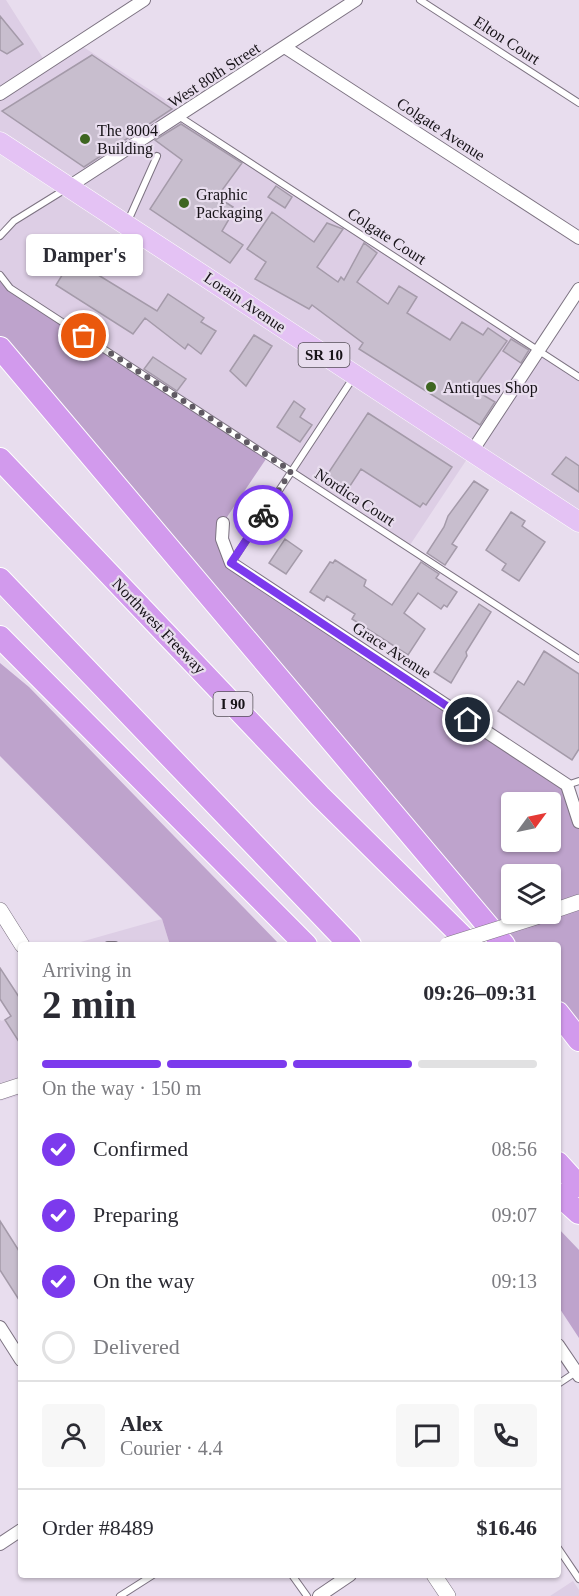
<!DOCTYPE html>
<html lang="en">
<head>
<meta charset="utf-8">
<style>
  :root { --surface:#fff; --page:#f7f7f7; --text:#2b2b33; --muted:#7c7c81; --line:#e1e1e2; --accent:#7c3aed }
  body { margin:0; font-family:Georgia,serif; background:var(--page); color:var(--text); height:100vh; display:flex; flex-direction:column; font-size:22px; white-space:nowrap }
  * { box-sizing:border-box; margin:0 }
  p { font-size:20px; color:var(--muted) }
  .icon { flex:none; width:33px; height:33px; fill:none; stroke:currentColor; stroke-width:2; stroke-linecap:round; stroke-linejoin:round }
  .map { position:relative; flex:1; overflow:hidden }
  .panel { position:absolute; left:18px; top:942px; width:543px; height:636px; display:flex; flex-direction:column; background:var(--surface); border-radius:6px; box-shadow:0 2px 4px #0004 }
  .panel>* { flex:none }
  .needle { width:39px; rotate:57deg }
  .controls { position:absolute; left:501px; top:792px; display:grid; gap:12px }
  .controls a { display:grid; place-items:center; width:60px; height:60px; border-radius:6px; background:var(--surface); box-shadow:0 2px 4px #0004; font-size:30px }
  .pin { position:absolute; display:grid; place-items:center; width:51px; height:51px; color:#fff; margin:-26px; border:3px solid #fff; border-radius:50%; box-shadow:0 2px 6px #0007 }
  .courier { position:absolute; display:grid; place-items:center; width:60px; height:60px; margin:-30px; border:4px solid #7c3aed; border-radius:50%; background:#fff; color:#222; box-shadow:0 2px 8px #0007 }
  .bubble { position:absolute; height:42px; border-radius:6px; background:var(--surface); box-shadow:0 2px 4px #0004; font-size:20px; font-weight:600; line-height:42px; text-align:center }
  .head em { font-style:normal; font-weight:600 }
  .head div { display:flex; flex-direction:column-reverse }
  .head { display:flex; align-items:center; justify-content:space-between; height:102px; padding:0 24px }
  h1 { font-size:39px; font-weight:600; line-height:45px }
  .bar { display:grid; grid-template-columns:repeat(4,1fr); gap:9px 6px; align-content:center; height:72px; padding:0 24px }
  .bar i { height:8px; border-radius:4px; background:var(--line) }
  .bar .active { background:var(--accent) }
  .bar p { grid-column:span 4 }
  .line { display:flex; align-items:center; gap:15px; padding:0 24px; border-top:2px solid var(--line) }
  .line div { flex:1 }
  .round { display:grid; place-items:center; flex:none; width:63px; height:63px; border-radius:6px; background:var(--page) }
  ol { padding:0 24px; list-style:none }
  li { display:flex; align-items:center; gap:18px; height:66px }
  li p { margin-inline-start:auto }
  li .icon { padding:6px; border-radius:50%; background:var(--accent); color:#fff; stroke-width:4 }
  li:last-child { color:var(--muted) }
  li i { width:33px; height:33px; border:3px solid var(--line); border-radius:50% }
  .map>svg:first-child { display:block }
  .built { fill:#ddcee5 }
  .green { fill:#bea3cc; fill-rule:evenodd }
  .building { fill:#c8bece; stroke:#a49aa9; stroke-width:1.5 }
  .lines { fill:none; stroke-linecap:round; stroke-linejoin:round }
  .service-casing { stroke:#7d7382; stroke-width:8 }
  .minor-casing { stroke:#7d7382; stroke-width:14 }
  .tertiary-casing { stroke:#7d7382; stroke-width:16 }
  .primary-casing { stroke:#fff; stroke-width:21 }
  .motorway-casing { stroke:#fff; stroke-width:24 }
  .service { stroke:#fff; stroke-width:6 }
  .minor { stroke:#fff; stroke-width:12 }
  .tertiary { stroke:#fff; stroke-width:15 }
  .primary { stroke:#e4c2f4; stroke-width:20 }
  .motorway { stroke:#d29aed; stroke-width:22 }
  .tertiary-bridge-casing { stroke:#7d7382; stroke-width:16; stroke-linecap:butt }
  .tertiary-bridge { stroke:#fff; stroke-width:15 }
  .done { stroke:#605a63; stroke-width:6; stroke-dasharray:0 10.8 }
  .route { stroke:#7c3aed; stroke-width:8 }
  .poi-dot { fill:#3e6621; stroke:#e8ddee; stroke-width:2 }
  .labels { text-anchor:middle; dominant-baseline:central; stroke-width:4.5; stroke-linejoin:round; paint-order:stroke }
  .shield { fill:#e8ddee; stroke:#565058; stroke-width:1.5 }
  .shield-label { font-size:15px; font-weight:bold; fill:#171318 }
  .street-label { font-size:16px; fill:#171318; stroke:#e8ddee }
  .poi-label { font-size:16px; fill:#171318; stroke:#e8ddee; text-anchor:start }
</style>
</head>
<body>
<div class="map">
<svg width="579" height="1596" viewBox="0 0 579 1596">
  <rect width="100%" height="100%" fill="#e8ddee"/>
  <path class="built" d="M0,0H6L46,63L77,43L186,113L180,117L579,377V522L471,453L408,548L10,288L0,275V236L4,229L70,186L0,142Z
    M162,919L170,945H70Z
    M21,1009V1095L0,1101V1020L2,1021Z
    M573,1581L579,1590V1596H550Z"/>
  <path class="green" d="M0,275L10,288L268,456L223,523L231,563L567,785L579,822V1040L558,1013V945H504L0,348ZM512,802H550V842H512ZM512,874H550V914H512Z
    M0,663L29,687L280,945H170L162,919L0,756Z
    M558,1228L579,1250V1338L558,1306Z"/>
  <path class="building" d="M0,16L23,44L7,54L0,50Z
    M92,55L172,109L84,167L2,111Z
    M181,124L242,163L217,197L233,207L227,213L232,214L222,231L243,245L230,263L150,209L182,160L155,140Z
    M276,186L292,197L285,208L268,197Z
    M272,212L314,242L327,223L343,229L317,267L338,282L341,277L344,280L364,243L377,253L357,282L388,304L399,286L417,297L407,313L450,340L462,322L483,335L488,328L507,341L473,389L495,402L480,425L359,349L363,343L312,305L309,309L255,279L266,262L247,249Z
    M72,259L157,311L168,294L204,318L201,322L216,331L201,354L188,344L185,349L145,318L133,334L56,285Z
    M254,335L272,346L246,386L230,371Z
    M511,339L529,350L521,363L503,351Z
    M153,357L186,379L177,391L144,369Z
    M294,401L305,409L300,417L312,425L300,442L277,427Z
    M368,413L452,467L426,505L423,503L420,507L361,469L346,492L325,478Z
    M566,457L579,466V492L552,474Z
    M474,481L488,490L452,544L457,547L445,565L427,553L444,527L448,516Z
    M511,512L525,521L522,526L545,542L519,581L502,570L506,564L486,550Z
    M285,539L302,551L286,574L269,563Z
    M335,560L366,580L364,586L392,605L421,562L439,574L436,578L457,592L447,607L444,605L441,609L418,593L404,613L425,629L408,655L352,619L355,614L327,596L324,601L310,592L330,562L333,563Z
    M479,604L491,612L466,652L467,656L451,683L434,672Z
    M544,651L579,674V749L572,760L498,711L518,681L524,685Z
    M0,968L21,1000V1045L5,1020L11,1016L0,999Z
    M0,1221L21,1254V1303L0,1270Z"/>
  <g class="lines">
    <defs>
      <path id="service" d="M420,0L579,103
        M180,117L579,377
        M128,221L157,156
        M0,236L14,221L64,190
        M0,275L10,288L579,659
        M232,562L353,378
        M567,785L579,781
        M108,945H115
        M558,1384L576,1372
        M558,1548L579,1579
        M292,1575L307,1596
        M120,1596L153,1575"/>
      <path id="minor" d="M286,48L579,238
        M0,94L144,0
        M70,186L356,0
        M471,453L579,289
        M223,523L222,539L231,563L567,785L579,822
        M0,1327L21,1360
        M558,1345L579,1376
        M0,1544L21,1530
        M319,1596L350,1575"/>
      <path id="tertiary" d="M0,910L22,945
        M550,912L579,902
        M0,1092L21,1085
        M434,1575L448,1596"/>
      <path id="primary" d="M0,142L579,522"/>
      <path id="motorway" d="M0,348L504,945
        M0,459L320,796L471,945
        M0,579L350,945
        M0,637L306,945
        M558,1013L579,1040
        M558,1163L579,1186
        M558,1194L579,1213"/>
    </defs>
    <use href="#service" class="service-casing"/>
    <use href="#minor" class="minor-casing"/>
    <use href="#tertiary" class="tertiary-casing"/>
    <use href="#primary" class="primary-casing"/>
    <use href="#motorway" class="motorway-casing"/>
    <use href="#service" class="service"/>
    <use href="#minor" class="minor"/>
    <use href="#tertiary" class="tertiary"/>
    <use href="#primary" class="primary"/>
    <use href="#motorway" class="motorway"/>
    <defs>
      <path id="tertiary-bridge" d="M447,945L539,916"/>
    </defs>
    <use href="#tertiary-bridge" class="tertiary-bridge-casing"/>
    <use href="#tertiary-bridge" class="tertiary-bridge"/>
  </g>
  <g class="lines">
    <path class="done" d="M84,336L291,471L263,515"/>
    <path class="route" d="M263,515L231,563L468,720"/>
  </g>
  <g class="poi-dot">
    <circle cx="85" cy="139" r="6"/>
    <circle cx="184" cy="203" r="6"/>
    <circle cx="431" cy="387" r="6"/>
  </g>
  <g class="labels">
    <g class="shield">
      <rect x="298.5" y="343" width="51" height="24" rx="4.5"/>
      <rect x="213.5" y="692" width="39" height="24" rx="4.5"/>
    </g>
    <g class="shield-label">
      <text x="324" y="355">SR 10</text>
      <text x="233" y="704">I 90</text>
    </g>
    <g class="street-label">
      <text transform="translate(507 40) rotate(33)">Elton Court</text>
      <text transform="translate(214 75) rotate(-33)">West 80th Street</text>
      <text transform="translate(441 129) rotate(33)">Colgate Avenue</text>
      <text transform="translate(387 236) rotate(33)">Colgate Court</text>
      <text transform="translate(245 302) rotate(34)">Lorain Avenue</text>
      <text transform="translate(355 497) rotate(33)">Nordica Court</text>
      <text transform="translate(159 626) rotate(46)">Northwest Freeway</text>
      <text transform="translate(392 650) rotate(33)">Grace Avenue</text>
    </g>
    <g class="poi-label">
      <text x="97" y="130">The 8004<tspan x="97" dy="18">Building</tspan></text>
      <text x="196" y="194">Graphic<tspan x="196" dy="18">Packaging</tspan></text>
      <text x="443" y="387">Antiques Shop</text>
    </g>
  </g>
</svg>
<div class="controls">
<a><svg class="needle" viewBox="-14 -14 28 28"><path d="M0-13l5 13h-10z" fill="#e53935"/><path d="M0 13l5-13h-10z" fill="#7c7c81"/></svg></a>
<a><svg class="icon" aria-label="layers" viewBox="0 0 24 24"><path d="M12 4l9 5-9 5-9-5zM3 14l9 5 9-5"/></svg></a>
</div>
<div class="pin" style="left:84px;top:336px;background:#ea580c"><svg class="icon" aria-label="bag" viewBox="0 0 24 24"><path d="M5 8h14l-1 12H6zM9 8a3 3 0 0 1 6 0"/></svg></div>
<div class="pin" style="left:468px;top:720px;background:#1f2937"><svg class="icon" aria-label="home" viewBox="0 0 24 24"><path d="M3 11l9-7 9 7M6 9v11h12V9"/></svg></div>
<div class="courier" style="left:263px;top:515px"><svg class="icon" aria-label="bike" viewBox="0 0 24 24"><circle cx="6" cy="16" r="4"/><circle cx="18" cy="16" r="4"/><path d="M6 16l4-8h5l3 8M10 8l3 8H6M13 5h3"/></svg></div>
<div class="bubble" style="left:26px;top:234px;width:117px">Damper's</div>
<section class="panel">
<div class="head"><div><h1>2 min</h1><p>Arriving in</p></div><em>09:26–09:31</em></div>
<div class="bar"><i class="active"></i><i class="active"></i><i class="active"></i><i></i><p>On the way · 150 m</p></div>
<ol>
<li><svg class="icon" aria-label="check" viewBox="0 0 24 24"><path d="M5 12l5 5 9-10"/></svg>Confirmed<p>08:56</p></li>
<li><svg class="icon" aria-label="check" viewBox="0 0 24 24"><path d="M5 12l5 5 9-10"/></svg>Preparing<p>09:07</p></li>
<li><svg class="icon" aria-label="check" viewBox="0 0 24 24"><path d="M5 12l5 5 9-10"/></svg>On the way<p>09:13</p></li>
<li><i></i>Delivered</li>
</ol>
<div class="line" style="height:108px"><a class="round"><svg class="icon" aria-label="person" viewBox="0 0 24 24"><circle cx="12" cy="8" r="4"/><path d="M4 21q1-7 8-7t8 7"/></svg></a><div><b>Alex</b><p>Courier · 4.4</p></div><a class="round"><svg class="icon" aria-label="chat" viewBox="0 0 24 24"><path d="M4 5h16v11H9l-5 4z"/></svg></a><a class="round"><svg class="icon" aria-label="phone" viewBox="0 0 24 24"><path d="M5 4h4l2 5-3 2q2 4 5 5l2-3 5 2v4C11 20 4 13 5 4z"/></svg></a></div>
<div class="line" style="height:78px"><div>Order #8489</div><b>$16.46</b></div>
</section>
</div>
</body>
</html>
